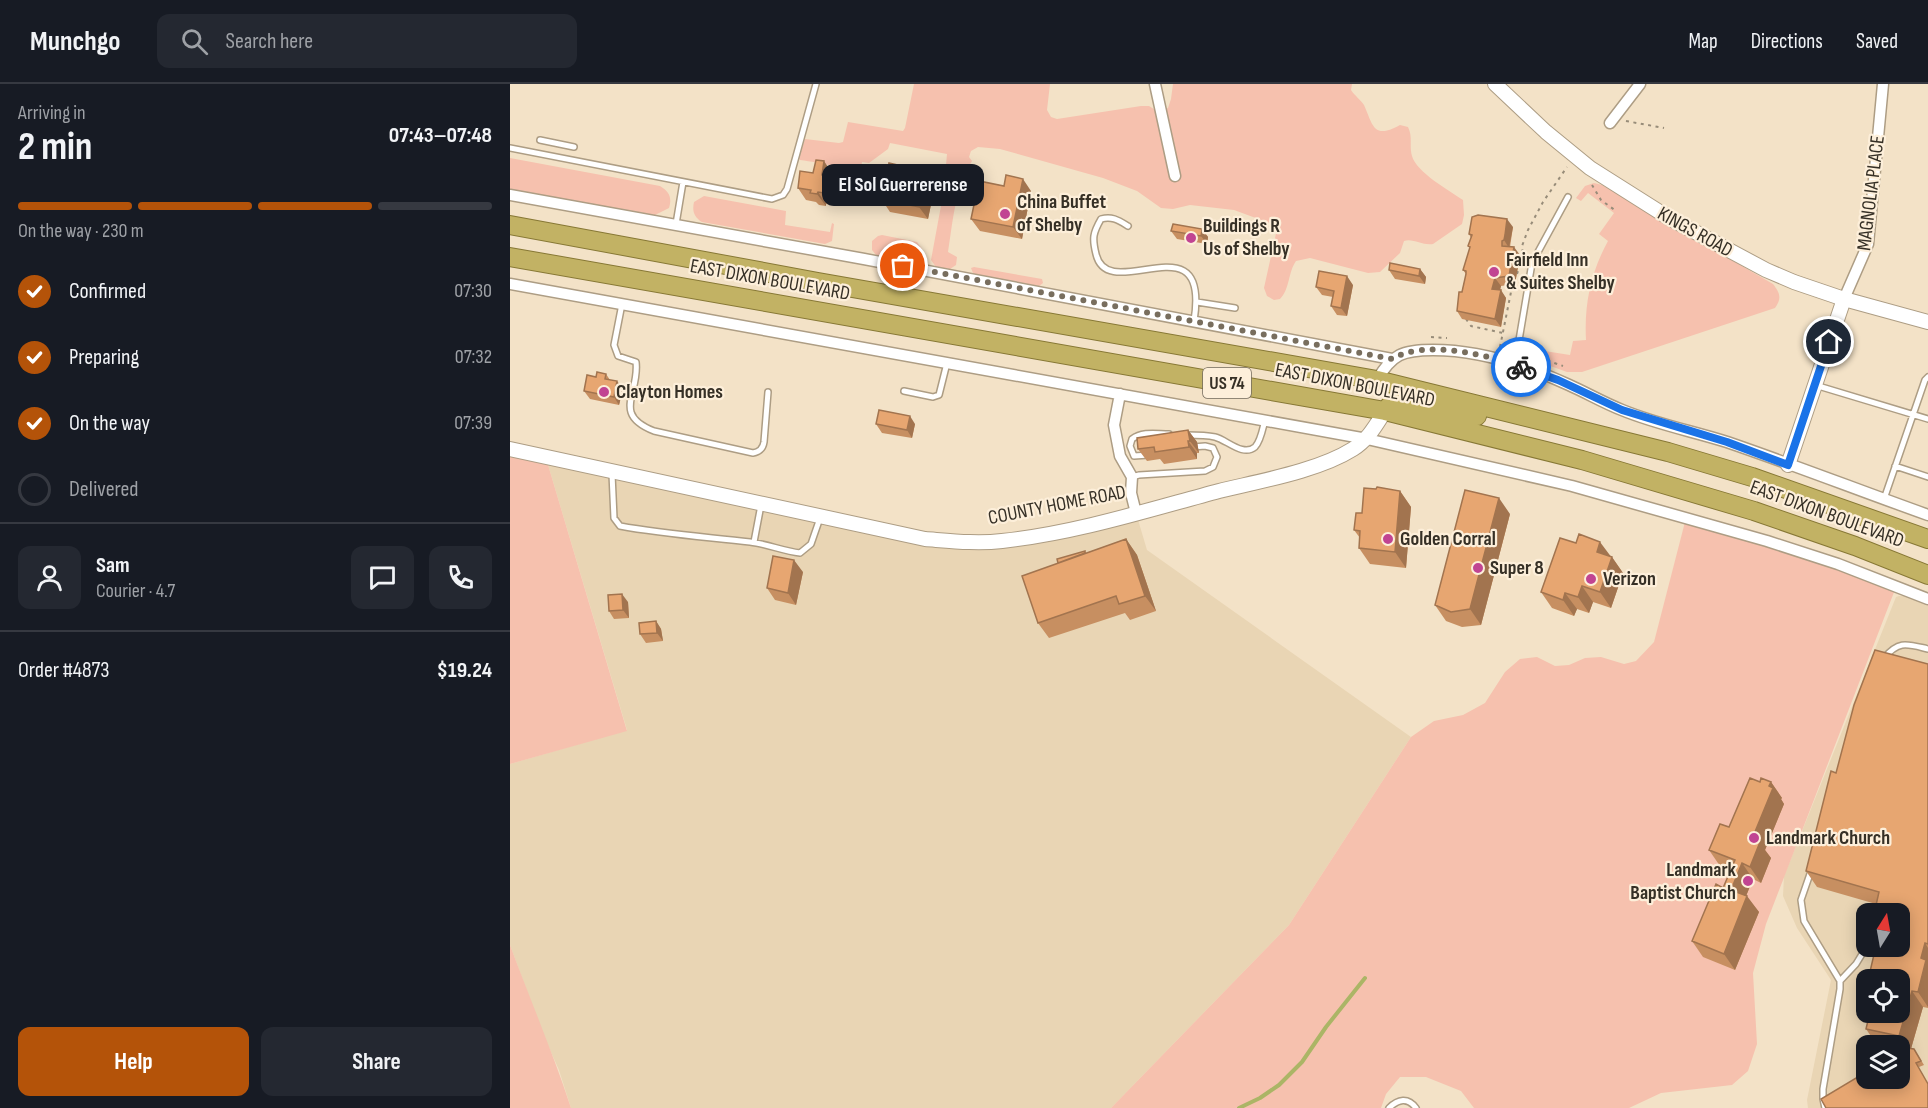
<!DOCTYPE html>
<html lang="en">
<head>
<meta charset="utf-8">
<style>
  :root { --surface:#171b24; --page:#242831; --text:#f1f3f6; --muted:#9ea1a6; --line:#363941; --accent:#b45309 }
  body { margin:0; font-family:"Sofia Sans Condensed",sans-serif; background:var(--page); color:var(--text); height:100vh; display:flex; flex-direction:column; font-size:22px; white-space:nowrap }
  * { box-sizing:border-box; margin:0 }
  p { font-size:20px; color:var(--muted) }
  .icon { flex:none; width:33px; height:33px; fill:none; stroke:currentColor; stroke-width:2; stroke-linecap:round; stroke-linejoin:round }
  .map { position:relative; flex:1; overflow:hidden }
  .panel { display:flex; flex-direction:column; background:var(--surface); width:510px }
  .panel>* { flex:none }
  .needle { width:39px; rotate:11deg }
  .fabs { position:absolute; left:1346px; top:819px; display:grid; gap:12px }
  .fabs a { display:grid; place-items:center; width:54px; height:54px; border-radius:12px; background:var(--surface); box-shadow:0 3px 15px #0003; font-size:30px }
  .pin { position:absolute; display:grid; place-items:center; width:51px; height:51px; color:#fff; margin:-26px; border:3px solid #fff; border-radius:50%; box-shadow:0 2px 6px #0007 }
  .courier { position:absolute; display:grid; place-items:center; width:60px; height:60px; margin:-30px; border:4px solid #1a73e8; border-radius:50%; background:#fff; color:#222; box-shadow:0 2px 8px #0007 }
  .bubble { position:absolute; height:42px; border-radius:12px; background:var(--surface); box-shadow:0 3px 15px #0003; font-size:20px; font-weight:700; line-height:42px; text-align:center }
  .headline em { font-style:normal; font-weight:700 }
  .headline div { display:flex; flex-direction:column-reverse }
  .headline { display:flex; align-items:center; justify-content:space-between; height:102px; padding:0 18px }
  h1 { font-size:39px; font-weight:700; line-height:45px }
  .bar { display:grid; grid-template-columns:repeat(4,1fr); gap:9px 6px; align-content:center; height:72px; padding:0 18px }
  .bar i { height:8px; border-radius:4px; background:var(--line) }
  .bar .on { background:var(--accent) }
  .bar p { grid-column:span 4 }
  .line { display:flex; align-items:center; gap:15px; padding:0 18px; border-top:2px solid var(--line) }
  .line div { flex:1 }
  .round { display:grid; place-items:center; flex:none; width:63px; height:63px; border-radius:12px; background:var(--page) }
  ol { padding:0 18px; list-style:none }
  li { display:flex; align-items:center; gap:18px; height:66px }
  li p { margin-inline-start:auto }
  li .icon { padding:6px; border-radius:50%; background:var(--accent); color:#fff; stroke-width:4 }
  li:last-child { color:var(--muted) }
  li i { width:33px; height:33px; border:3px solid var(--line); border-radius:50% }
  .primary-button { display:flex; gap:12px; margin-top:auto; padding:12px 18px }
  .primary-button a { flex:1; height:69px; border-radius:12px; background:var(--accent); color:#fff; font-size:24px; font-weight:700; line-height:69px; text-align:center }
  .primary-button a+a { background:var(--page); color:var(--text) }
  header { display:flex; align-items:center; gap:36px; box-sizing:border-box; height:84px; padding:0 30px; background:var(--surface); border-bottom:2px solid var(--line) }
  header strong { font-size:28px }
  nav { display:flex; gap:33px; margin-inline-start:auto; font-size:21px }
  .search { width:420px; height:54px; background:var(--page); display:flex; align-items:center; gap:15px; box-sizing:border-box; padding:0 21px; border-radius:12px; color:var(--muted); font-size:22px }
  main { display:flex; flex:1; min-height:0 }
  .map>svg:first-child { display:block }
  .built { fill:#e9d5b4; fill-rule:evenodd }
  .green { fill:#f6c1ae }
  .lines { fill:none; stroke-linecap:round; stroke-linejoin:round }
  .stream { stroke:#abb566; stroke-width:4 }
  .service-casing { stroke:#ad9d84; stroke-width:8 }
  .minor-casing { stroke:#ad9d84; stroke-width:13 }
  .tertiary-casing { stroke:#ad9d84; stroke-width:16 }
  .trunk-casing { stroke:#877835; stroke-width:20 }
  .path { stroke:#978c79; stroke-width:2; stroke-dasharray:3 4.5; stroke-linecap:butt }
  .service { stroke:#fff; stroke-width:5 }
  .minor { stroke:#fff; stroke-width:10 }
  .tertiary { stroke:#fff; stroke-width:14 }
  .trunk { stroke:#c2b264; stroke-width:18 }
  .wall { fill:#c78f61 }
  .shaded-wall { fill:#a2744f }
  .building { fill:#e7a671; stroke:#a2744f; stroke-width:1.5 }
  .done { stroke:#786e5e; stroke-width:6; stroke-dasharray:0 10.8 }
  .route { stroke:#1a73e8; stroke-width:8 }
  .poi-dot { fill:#c14492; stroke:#fdefda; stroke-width:2 }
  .labels { text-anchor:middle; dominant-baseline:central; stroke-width:4.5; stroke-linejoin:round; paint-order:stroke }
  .shield { fill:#fdefda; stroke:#72695c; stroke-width:1.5 }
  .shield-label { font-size:18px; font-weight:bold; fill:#363026 }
  .street-label { font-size:20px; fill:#363026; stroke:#fdefda }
  .poi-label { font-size:20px; font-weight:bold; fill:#363026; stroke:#fdefda; text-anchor:start }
</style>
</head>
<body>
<header>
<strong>Munchgo</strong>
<div class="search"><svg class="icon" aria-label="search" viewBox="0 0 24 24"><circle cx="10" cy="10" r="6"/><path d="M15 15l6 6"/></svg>Search here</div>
<nav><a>Map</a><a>Directions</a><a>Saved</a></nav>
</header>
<main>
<section class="panel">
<div class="headline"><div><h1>2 min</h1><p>Arriving in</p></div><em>07:43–07:48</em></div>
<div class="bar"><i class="on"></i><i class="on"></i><i class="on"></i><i></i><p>On the way · 230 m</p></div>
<ol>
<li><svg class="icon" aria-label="check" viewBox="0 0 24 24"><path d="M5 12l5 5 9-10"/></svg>Confirmed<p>07:30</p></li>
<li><svg class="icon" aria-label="check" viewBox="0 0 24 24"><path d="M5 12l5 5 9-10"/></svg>Preparing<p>07:32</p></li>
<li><svg class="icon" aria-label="check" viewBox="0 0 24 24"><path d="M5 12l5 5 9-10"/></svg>On the way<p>07:39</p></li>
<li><i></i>Delivered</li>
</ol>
<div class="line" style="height:108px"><a class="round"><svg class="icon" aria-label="person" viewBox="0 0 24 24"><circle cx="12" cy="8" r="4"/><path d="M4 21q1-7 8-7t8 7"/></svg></a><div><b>Sam</b><p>Courier · 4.7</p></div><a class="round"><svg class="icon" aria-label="chat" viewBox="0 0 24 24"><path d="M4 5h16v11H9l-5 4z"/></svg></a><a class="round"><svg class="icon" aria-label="phone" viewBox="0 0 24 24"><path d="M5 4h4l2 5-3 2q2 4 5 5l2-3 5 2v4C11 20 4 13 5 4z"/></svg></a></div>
<div class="line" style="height:78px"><div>Order #4873</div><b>$19.24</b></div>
<div class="primary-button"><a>Help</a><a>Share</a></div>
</section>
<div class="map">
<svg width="1418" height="1024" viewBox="0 0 1418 1024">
  <rect width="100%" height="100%" fill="#f3e2c7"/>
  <path class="built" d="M36,374L458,458L626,429L637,466L901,653L779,841L601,1024H61L49,986L32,948L0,861V680L117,646Z
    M1389,512H1395L1418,521V1024H1298L1297,1016L1321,896L1287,844L1273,812L1274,792L1386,513ZM1356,830H1389V862H1356ZM1356,896H1389V928H1356ZM1356,962H1389V994H1356Z"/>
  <path class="green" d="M404,0H540L537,26L541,33L547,35L631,22H639L647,27L658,24L661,15L663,0H842L841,6C845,12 851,16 854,21C863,41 863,56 890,41L898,43C903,53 899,62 902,72C906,88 940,107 953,116L954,131L952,140L923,160C913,162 903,154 894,157L890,169L870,188L858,189L800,174L786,177C778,188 780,205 770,215L764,216L757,212L754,204L767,145L762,140L724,126L680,121L663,125L651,124L627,107L593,94L490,65L468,63L461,67L459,73L462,77C445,104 443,137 438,168L447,173L446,181L440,185L426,183L421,176L438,84L436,81L437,70L380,59L378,65L359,79L352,78L349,96C333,82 312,79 290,76L289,74L295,55L329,59L333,58L338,38L393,47L395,44Z
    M0,74L150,102C160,108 162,114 159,124L145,131L0,106Z
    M1084,99L1092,101L1263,200C1270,209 1272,214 1265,224L1072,288H1057L1021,275C1016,269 1015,259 1020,254L1023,256L1022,265L1060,271L1063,257L1076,256C1074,220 1081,188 1098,157L1089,150L1104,129L1078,109L1071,117L1066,114L1075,102Z
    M194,112L276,127L275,141L320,148L322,139L324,140L322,157L315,160L192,138C184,133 182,127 184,118Z
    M372,151L407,158L412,165L410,174L403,178L366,171L362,166V157L368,152Z
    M464,183L532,195L533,199L529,202L466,191L463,189L461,184Z
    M0,365L36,374L117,647L0,680Z
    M1176,434L1386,503L1256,840L1243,889L1247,960L1238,987L1222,1001L1151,1009L1119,1024H964L951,1007L916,993H890L876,1010L871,1024H601L779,841L901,653L924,637L953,631L975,619L995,588L1010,575L1027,573L1045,582L1059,581L1075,574L1091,573L1114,580L1126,577L1144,558Z
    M0,861C20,915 43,969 61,1024H0Z"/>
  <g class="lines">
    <path class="stream" d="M729,1024L750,1014L769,1001L792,978L816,943L855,894"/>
    <defs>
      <path id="service" d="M30,56L64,63
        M0,64L262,115L273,111L277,105L306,0
        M166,140L173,98
        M618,142C608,136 602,132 591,135C583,149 582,154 586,170C598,223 701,132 684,237
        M687,218L725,224
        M112,220L104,261L108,272L126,278C130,309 101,330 144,347L243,369C249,368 253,365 254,358L258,308
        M1005,280L1022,179L1058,113
        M1305,301L1418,335
        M394,307L423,313L429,311L437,279
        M677,351C686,351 696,351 705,353C717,356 733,373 745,363C751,357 753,343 755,336
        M639,371L624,372L620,362L622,355C633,347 646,350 659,350
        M1385,382L1418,393
        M102,390L104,434L110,442C153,450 197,453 240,458C257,460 273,467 290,469L301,460L310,434
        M622,393L629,391L695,387L703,383L707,373L703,364L695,362L683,363
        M1374,415L1415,296L1418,293
        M244,458L251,421
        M1374,574C1389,556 1397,560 1418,565
        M1301,787L1291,816L1294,837L1330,897V905L1313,1005V1015L1315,1024
        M1330,897L1346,880L1357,862
        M879,1024C888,1015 898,1013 906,1024"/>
      <path id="minor" d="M645,0L665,92
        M1100,39L1130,0
        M0,111L354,175L882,275
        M0,200L857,355L1062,402L1257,457L1328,480L1418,515
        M1334,215L1358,160L1373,0
        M867,296C882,270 893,266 923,266C969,266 1018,282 1059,301C1077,309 1094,319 1112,326C1146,340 1182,347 1217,358C1284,381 1351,407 1418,431
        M610,310L604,341L610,372L622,393L621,409L626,429"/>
      <path id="tertiary" d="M985,0L1036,48L1080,84L1159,134L1256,186L1284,198L1334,215L1418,238
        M0,365L415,455C441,457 467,460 492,457C566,449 638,426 709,407C750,397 808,387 843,365C858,356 866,341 875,327
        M1278,381L1334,215"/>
      <path id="trunk" d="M0,141L308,198L867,296L1158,368L1242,393L1418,455
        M0,173L875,327L1072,376L1244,427L1345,462L1418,491
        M875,327L881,320L893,318L967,332"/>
    </defs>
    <use href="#service" class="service-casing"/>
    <use href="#minor" class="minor-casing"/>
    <use href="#tertiary" class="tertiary-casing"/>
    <use href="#trunk" class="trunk-casing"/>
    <path class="path" d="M1116,37L1154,44
      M1082,101L1091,116L1106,127
      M1007,190L1013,171L1012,162L1018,146L1033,118L1057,83
      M956,235L961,242L993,249
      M921,253L937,254
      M990,263L1003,198
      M1016,269L1053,282"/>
    <use href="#service" class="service"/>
    <use href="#minor" class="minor"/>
    <use href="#tertiary" class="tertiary"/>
    <use href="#trunk" class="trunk"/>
  </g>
  <path class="wall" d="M303,89H322V92L324,93L332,105L330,122L316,120V122L309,121L306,118L296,116L288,104Z
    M407,92L415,94L424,106L418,135L380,128L372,116Z
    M521,107L512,155L470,147L461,135Z
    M1003,143L1000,163L1010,171L1005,200L991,202L990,206L996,214L991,243L952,235L947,227L956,190L953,186L960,164L958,162L961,154L959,150Z
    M692,145L698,153L697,160L667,155L661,147Z
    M910,185L916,193L915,200L885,195L879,186Z
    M843,201L837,232L827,231L821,222L823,213L812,211L806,203Z
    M96,290L100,296L113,305L109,321L80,315L74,307L86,293Z
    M366,340H405L402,354L372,349Z
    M678,346L687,358L689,369H687V375L654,380L650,375L637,377L628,365Z
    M890,407L901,423L896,484L860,480L849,464L850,454L844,446L852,429Z
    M1000,430L971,541L952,543L936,537L925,521Z
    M616,455L627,471L646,527L620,536L615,529L539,554L528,539L575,467L576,469Z
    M1101,472L1113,489L1101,524L1083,518L1079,529L1067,525L1064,532L1042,524L1031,508Z
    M293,488L286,521L265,516L257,504Z
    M118,518L119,534L104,535L99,527Z
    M146,537L151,545L153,557L136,559L130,550Z
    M1418,580V924L1413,923L1401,965H1404L1414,981L1409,983L1393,966L1389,965V962L1367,961L1356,945L1359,933L1356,928H1389L1364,871L1358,862H1389L1366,820L1307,803L1296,787L1326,689Z
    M1250,698H1261L1272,714L1271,715L1274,720L1255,766L1261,774L1251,799L1243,795L1236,812L1249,828L1225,886L1193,873L1182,857L1213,804L1221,786L1210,782L1199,766L1219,743Z
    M1356,902V928L1351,921Z"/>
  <path class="shaded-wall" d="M314,77L322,89L320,103L312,91Z
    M401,84L409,96L399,90Z
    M324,93L332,105L330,122L321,110Z
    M415,94L424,106L418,135L409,123Z
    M513,95L521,107L512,155L503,143Z
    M308,108L316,120V122L307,110Z
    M997,135L1003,143L999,164L994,156Z
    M692,145L698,153L697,160L691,152Z
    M1004,163L1010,171L1005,200L999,192Z
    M910,185L916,193L915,200L909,192Z
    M837,192L843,201L837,232L831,224Z
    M985,194L991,202L988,213L982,205Z
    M991,206L996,214L991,243L985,235Z
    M107,297L113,305L109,321L104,313Z
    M400,332L405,340L402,354L397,346Z
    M678,346L687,358L689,369L680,357Z
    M678,357L687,369V375L679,363Z
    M890,407L901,423L896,484L885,468Z
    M989,414L1000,430L971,541L960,525Z
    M616,455L627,471L646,527L635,512Z
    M1090,458L1102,474L1087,468Z
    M1102,473L1113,489L1101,524L1090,508Z
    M284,476L293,488L286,521L278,509Z
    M1072,502L1083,518L1079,529L1068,513Z
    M1055,509L1067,525L1064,532L1053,516Z
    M112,510L118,518L119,534L113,526Z
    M146,537L151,545L153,557L147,549Z
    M1261,698L1272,714L1271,715L1274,720L1255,766L1261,774L1251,799L1240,783L1242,755Z
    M1232,779L1243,795L1232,822L1221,806Z
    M1237,812L1249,828L1225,886L1214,870Z
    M1415,859L1418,864V923L1408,908L1411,874Z
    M1402,907L1413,923L1400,968L1389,952Z"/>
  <path class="building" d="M306,76L314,77L312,91L324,93L321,110L308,108L307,110L300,109L301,106L288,104L290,87L303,89Z
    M379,79L401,84L399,90L415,94L409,123L372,116Z
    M496,91L513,95L503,143L461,135L469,97L494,102Z
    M968,131L997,135L995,151L994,156L992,157V162L1004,163L999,192L985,194L982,205L991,206L985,235L947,227L949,208H952L956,190V187L953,186L960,163L958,162L962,151L959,150L962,133Z
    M663,140L692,145L691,152L661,147Z
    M880,179L910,185L909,192L879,186Z
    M809,187L837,192L831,224L821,222L824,207L806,203Z
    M87,288L96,290L95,295L107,297L104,313L74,307L77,291L86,293Z
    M369,326L400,332L397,346L366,340Z
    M678,346L680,357H678L679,363L645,368L644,363L628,365L627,354Z
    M867,403L890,407L885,468L849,464L850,447L844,446L846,429H852L854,404L866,405Z
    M955,406L989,414L960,525L941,528L925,521Z
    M1069,450L1090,458L1087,468L1102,473L1090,508L1072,502L1068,513L1055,509L1053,516L1031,508L1050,454L1066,459Z
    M616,455L635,512L609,520L606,512L528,539L512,492Z
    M575,467V469L548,479L547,475Z
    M263,472L284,476L278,509L257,504Z
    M112,510L113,526L99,527L98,511Z
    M146,537L147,549L130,550L129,539Z
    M1365,566L1418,580V860L1415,859L1411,874L1416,876L1408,908L1402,907L1389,952L1356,945L1360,928H1389V896H1358L1366,862H1389V830H1364L1369,808L1296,787L1321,687L1326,689L1344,621Z
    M1240,694L1250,698L1251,694L1261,698L1259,702L1263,704L1242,755L1250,758L1240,783L1232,779L1221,806L1237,812L1214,870L1182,857L1206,800L1213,804L1225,776L1199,766L1210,740L1219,743Z
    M1356,902V922L1351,921Z
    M1397,964L1404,965L1411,977L1406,979L1418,1000V1024H1316L1311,1015L1356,988V994H1389V968Z"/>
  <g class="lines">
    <path class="done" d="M393,182L882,275C916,255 977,271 1011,283"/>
    <path class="route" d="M1011,283L1048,296L1112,326L1217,358L1278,381L1319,258"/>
  </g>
  <g class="poi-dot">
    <circle cx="495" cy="130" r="6"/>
    <circle cx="681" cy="154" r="6"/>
    <circle cx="984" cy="188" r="6"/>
    <circle cx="94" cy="308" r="6"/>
    <circle cx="878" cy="455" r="6"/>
    <circle cx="968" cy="484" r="6"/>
    <circle cx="1081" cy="495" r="6"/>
    <circle cx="1244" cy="754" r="6"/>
    <circle cx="1238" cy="797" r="6"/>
  </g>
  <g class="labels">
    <rect class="shield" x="693" y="284" width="48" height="30" rx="4.5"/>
    <g class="shield-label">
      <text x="717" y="299">US 74</text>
    </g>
    <g class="street-label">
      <text transform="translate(1361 109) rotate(-83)">MAGNOLIA PLACE</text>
      <text transform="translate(1185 148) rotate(29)">KINGS ROAD</text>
      <text transform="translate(260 196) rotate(10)">EAST DIXON BOULEVARD</text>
      <text transform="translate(845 301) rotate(11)">EAST DIXON BOULEVARD</text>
      <text transform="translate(547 421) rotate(-11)">COUNTY HOME ROAD</text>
      <text transform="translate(1317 430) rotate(20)">EAST DIXON BOULEVARD</text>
    </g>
    <g class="poi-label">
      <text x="507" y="118">China Buffet<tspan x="507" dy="23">of Shelby</tspan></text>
      <text x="693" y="142">Buildings R<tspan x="693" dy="23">Us of Shelby</tspan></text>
      <text x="996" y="176">Fairfield Inn<tspan x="996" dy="23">&amp; Suites Shelby</tspan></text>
      <text x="106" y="308">Clayton Homes</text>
      <text x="890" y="455">Golden Corral</text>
      <text x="980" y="484">Super 8</text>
      <text x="1093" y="495">Verizon</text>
      <text x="1256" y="754">Landmark Church</text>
      <text x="1226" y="786" text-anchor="end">Landmark<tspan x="1226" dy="23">Baptist Church</tspan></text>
    </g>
  </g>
</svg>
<div class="fabs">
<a><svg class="needle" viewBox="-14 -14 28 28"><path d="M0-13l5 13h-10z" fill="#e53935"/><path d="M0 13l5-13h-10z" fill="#9ea1a6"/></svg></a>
<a><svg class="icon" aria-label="locate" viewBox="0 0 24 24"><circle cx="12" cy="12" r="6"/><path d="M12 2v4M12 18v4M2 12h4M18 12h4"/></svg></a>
<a><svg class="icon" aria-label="layers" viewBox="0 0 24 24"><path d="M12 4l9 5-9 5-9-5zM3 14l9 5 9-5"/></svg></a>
</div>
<div class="pin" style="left:393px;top:182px;background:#ea580c"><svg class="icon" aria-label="bag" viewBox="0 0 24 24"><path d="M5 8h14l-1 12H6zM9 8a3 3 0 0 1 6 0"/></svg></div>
<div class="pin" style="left:1319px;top:258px;background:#1f2937"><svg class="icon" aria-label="home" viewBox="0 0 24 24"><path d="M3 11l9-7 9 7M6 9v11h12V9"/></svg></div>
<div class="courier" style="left:1011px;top:283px"><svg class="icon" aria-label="bike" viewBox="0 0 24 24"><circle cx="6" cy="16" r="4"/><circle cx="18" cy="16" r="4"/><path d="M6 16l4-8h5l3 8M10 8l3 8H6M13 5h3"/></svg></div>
<div class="bubble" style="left:312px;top:80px;width:162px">El Sol Guerrerense</div>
</div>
</main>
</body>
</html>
